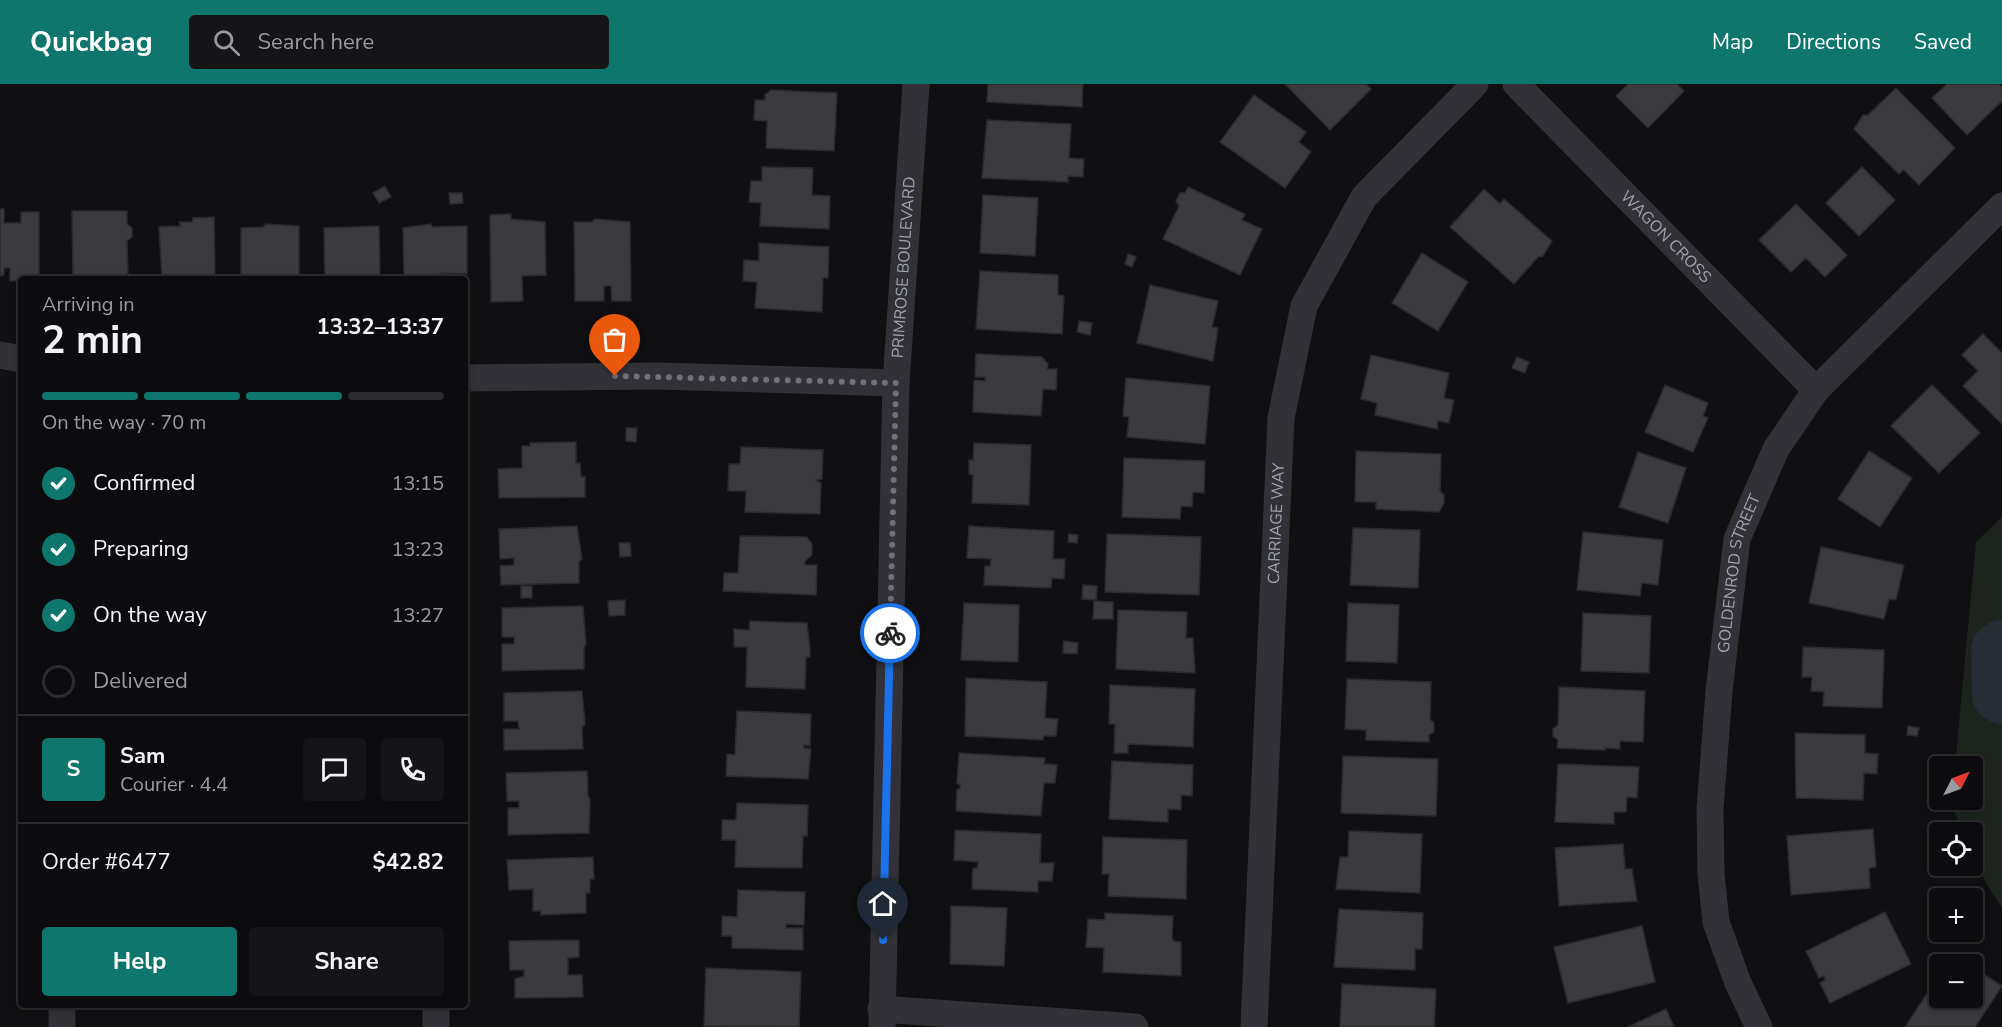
<!DOCTYPE html>
<html lang="en">
<head>
<meta charset="utf-8">
<style>
  :root { --surface:#0c0c0e; --page:#151517; --text:#f1f3f6; --muted:#9a9b9e; --line:#2c2c2e; --accent:#0f766e }
  body { margin:0; font-family:"Nunito Sans",sans-serif; background:var(--page); color:var(--text); height:100vh; display:flex; flex-direction:column; font-size:22px; white-space:nowrap }
  * { box-sizing:border-box; margin:0 }
  p { font-size:20px; color:var(--muted) }
  .icon { flex:none; width:33px; height:33px; fill:none; stroke:currentColor; stroke-width:2; stroke-linecap:round; stroke-linejoin:round }
  .map { position:relative; flex:1; overflow:hidden }
  .side { position:absolute; left:18px; top:192px; width:450px; height:732px; display:flex; flex-direction:column; background:var(--surface); border-radius:6px; box-shadow:0 3px 9px #0003,0 0 0 2px var(--line) }
  .side>* { flex:none }
  .needle { width:39px; rotate:48deg }
  .controls { position:absolute; left:1929px; top:672px; display:grid; gap:12px }
  .controls a { display:grid; place-items:center; width:54px; height:54px; border-radius:6px; background:var(--surface); box-shadow:0 3px 9px #0003,0 0 0 2px var(--line); font-size:30px }
  .pin { position:absolute; display:grid; place-items:center; width:51px; height:51px; color:#fff; margin:-62px -26px; border-radius:50% 50% 50% 0; rotate:-45deg; box-shadow:0 0 6px #0007 }
  .pin .icon { rotate:45deg }
  .courier { position:absolute; display:grid; place-items:center; width:60px; height:60px; margin:-30px; border:4px solid #1a73e8; border-radius:50%; background:#fff; color:#222; box-shadow:0 2px 8px #0007 }
  .summary em { font-style:normal; font-weight:700 }
  .summary div { display:flex; flex-direction:column-reverse }
  .summary { display:flex; align-items:center; justify-content:space-between; height:102px; padding:0 24px }
  h1 { font-size:39px; font-weight:700; line-height:45px }
  .bar { display:grid; grid-template-columns:repeat(4,1fr); gap:9px 6px; align-content:center; height:72px; padding:0 24px }
  .bar i { height:8px; border-radius:4px; background:var(--line) }
  .bar .on { background:var(--accent) }
  .bar p { grid-column:span 4 }
  .line { display:flex; align-items:center; gap:15px; padding:0 24px; border-top:2px solid var(--line) }
  .line div { flex:1 }
  .round { display:grid; place-items:center; flex:none; width:63px; height:63px; border-radius:6px; background:var(--page) }
  ol { padding:0 24px; list-style:none }
  li { display:flex; align-items:center; gap:18px; height:66px }
  li p { margin-inline-start:auto }
  li .icon { padding:6px; border-radius:50%; background:var(--accent); color:#fff; stroke-width:4 }
  li:last-child { color:var(--muted) }
  li i { width:33px; height:33px; border:3px solid var(--line); border-radius:50% }
  .action { display:flex; gap:12px; margin-top:auto; padding:12px 24px }
  .action a { flex:1; height:69px; border-radius:6px; background:var(--accent); color:#fff; font-size:24px; font-weight:700; line-height:69px; text-align:center }
  .action a+a { background:var(--page); color:var(--text) }
  header { display:flex; align-items:center; gap:36px; box-sizing:border-box; height:84px; padding:0 30px; background:var(--accent); color:#fff }
  header strong { font-size:28px }
  nav { display:flex; gap:33px; margin-inline-start:auto; font-size:21px }
  .search { width:420px; height:54px; background:var(--page); display:flex; align-items:center; gap:15px; box-sizing:border-box; padding:0 21px; border-radius:6px; color:var(--muted); font-size:22px }
  .map>svg:first-child { display:block }
  .green { fill:#1d241e }
  .lines { fill:none; stroke-linecap:round; stroke-linejoin:round }
  .river { stroke:#272d35; stroke-width:54 }
  .building { fill:#3a3a3f; stroke:#2b2a2e; stroke-width:1.5 }
  .street { stroke:#313137; stroke-width:27 }
  .done { stroke:#6e707b; stroke-width:6; stroke-dasharray:0 10.8 }
  .route { stroke:#1a73e8; stroke-width:8 }
  .labels { text-anchor:middle; dominant-baseline:central; stroke-width:4.5; stroke-linejoin:round; paint-order:stroke }
  .street-label { font-size:16px; fill:#a1a4b3; stroke:#0b0b0d }
</style>
</head>
<body>
<header>
<strong>Quickbag</strong>
<div class="search"><svg class="icon" aria-label="search" viewBox="0 0 24 24"><circle cx="10" cy="10" r="6"/><path d="M15 15l6 6"/></svg>Search here</div>
<nav><a>Map</a><a>Directions</a><a>Saved</a></nav>
</header>
<div class="map">
<svg width="2002" height="943" viewBox="0 0 2002 943">
  <rect width="100%" height="100%" fill="#101012"/>
  <path class="green" d="M2002,433V823C1985,799 1972,778 1972,748H1963L1952,722V716H1972V682H1955L1976,458Z"/>
  <g class="lines">
    <path class="river" d="M2002,563L1998,566L1999,611L2002,613"/>
  </g>
  <path class="building" d="M988,0H1083L1082,23L987,18Z
    M1285,0H1366L1371,5L1330,46Z
    M1628,0H1677L1684,7L1648,44L1616,12Z
    M1947,0H1999L2002,3V17L1967,51L1932,14Z
    M1896,4L1955,64L1919,101L1904,86L1899,90L1854,45L1863,31H1868Z
    M771,6L837,9L834,67L766,64L767,37L754,36L755,16H765V11Z
    M1254,11L1306,48L1299,58L1311,68L1285,104L1220,58Z
    M987,36L1071,40L1069,74L1084,75L1083,93L1068,92V98L982,94Z
    M762,83L813,84L812,111L830,112L829,145L760,142L761,119L749,118L751,97H762Z
    M1862,83L1895,116L1859,152L1826,119Z
    M385,102L391,113L379,119L373,109Z
    M1188,103L1245,130L1242,136L1262,145L1240,191L1163,155L1179,122L1176,117L1180,109H1185Z
    M1484,105L1500,120L1504,115L1552,157L1543,172L1538,173L1514,200L1450,143Z
    M449,109H462L463,119L450,120Z
    M983,111L1038,114L1035,172L980,169Z
    M1796,120L1847,171L1825,193L1806,174L1791,188L1759,156Z
    M0,125H4V139H21V128H39V195L10,197V184H4V191L0,192Z
    M72,127H127V140L132,144V153L127,157L128,195H73Z
    M511,130V135L545,138L546,191L522,192L523,217L491,218L490,131Z
    M214,133L215,195H162L159,143L180,142L179,138H192L193,134Z
    M595,135L630,138L631,217H612L611,202H604V217H575L574,138H592Z
    M266,140L299,142V195H241V144L263,143Z
    M431,140L432,143L467,142V190L440,189V195H404L403,144Z
    M379,142L380,195H325L324,144Z
    M759,159L829,163L828,194H823L822,228L755,224L757,198L743,197L744,176L759,177Z
    M1422,169L1468,198L1438,247L1392,219Z
    M1128,170L1136,173L1132,183L1125,180Z
    M980,187L1058,191V211L1064,212L1062,250L976,245Z
    M1150,201L1218,217L1212,243L1218,244L1213,277L1137,259Z
    M1079,237L1092,239L1090,251L1077,248Z
    M1983,250L2002,269V340L1963,302L1978,287L1962,271Z
    M976,270L1042,273L1048,280L1047,285H1057L1056,306L1043,305L1041,332L973,328L974,296L985,297V293H975Z
    M1371,271L1449,289L1444,314L1454,316L1449,339L1438,337L1437,345L1375,331L1377,319L1361,315Z
    M1517,273L1529,278L1525,289L1512,284Z
    M1126,294L1210,302L1205,360L1127,353L1129,333L1123,332Z
    M1665,301L1708,319L1703,332L1708,334L1693,368L1645,348Z
    M1932,301L1980,349L1939,389L1891,342Z
    M626,344H637L636,358L626,357Z
    M576,358V380L580,379L581,393H585V413L499,414L498,385L522,384V362H530V359Z
    M974,359L1031,361L1029,421L972,419L973,391L969,390V376H973Z
    M741,363L823,366L822,395L816,396L821,399L820,430L745,428L746,407H728L729,380H740Z
    M1356,367L1441,370L1440,407L1444,411V419L1439,428L1376,425V418H1355Z
    M1869,367L1912,394L1880,443L1838,415Z
    M1638,368L1686,384L1668,439L1619,423Z
    M1124,374L1205,377L1204,409L1193,408L1192,423L1181,422L1180,435L1122,433Z
    M577,442L582,475L579,478V499L501,501L500,482L514,481V474L500,475L499,445Z
    M969,442L1054,447L1053,475H1065L1064,495L1052,494L1051,504L984,501L985,482H990L991,475L967,474Z
    M1353,444L1420,446L1418,504L1350,501Z
    M1583,448L1663,456L1658,501L1642,499L1640,512L1577,506Z
    M1069,450L1078,451L1077,459L1068,458Z
    M1107,450L1201,453L1199,511L1105,508Z
    M740,452L807,453L812,460V471L805,477V481H817L816,511L723,507L724,489H738Z
    M619,459H630L631,472L620,473Z
    M1821,463L1904,481L1896,516L1889,515L1884,535L1809,519Z
    M1083,501L1097,502L1096,516L1082,515Z
    M521,502H532V514H521Z
    M625,516V531L609,532L608,517Z
    M1094,517L1113,518V535H1093Z
    M964,519L1019,521L1018,578L961,576Z
    M1348,519L1399,521L1397,579L1346,577Z
    M583,522L586,560L584,564V585L502,587V560H514V553H502V524Z
    M1118,526L1187,528L1186,554H1193L1195,589L1116,585Z
    M1583,529L1651,532L1649,589L1581,587Z
    M750,537L807,539L810,565V573H806L805,605L746,603L747,563H734V545L749,546Z
    M1064,557L1078,559L1077,570L1063,569Z
    M1803,563L1884,566L1882,624L1823,622L1824,608L1811,607L1812,593H1802Z
    M966,594L1047,598L1045,634L1058,635L1056,652H1044L1043,656L965,652Z
    M1347,595L1431,598L1430,635L1434,639V648L1429,651V658L1366,656V646L1345,645Z
    M1110,601L1195,605L1193,663L1128,660V669H1114L1115,640H1109Z
    M1559,603L1645,607L1643,658L1620,657V665L1605,664V666L1557,664L1558,656L1553,652V645L1558,641Z
    M582,607L585,640L582,644L583,665L504,666V645H519L518,637H504V609Z
    M737,627L811,630L810,662L804,661V664L811,665L808,695L726,692L727,670L735,671Z
    M1908,642L1919,644L1917,652L1907,651Z
    M1795,649L1865,651V669L1878,670L1877,690L1864,689L1863,716L1796,714Z
    M959,669L1045,674L1044,680L1057,681L1055,699H1044L1041,732L956,727L957,705H960V700H957Z
    M1343,672L1438,675L1436,732L1341,729Z
    M1112,677L1193,681L1192,712L1181,711V726L1168,725V738L1109,735Z
    M1558,680L1639,683L1637,714L1627,713L1626,728H1614V740L1555,738Z
    M587,687L588,712L590,715L589,749L508,751V724H519V717H507L506,689Z
    M737,719L808,721L807,752H803L802,784L735,783L736,756H722V736H736Z
    M1873,745L1876,783L1869,784L1870,804L1791,811L1787,752Z
    M955,746L1041,750L1040,779H1054L1052,797H1038V808L972,805L973,784H977L978,778L954,776Z
    M1349,747L1422,750L1420,809L1336,805L1340,773H1348Z
    M1103,753L1187,756L1186,815L1108,812L1109,790H1102Z
    M1623,760L1625,785H1632L1637,817L1559,822L1555,764Z
    M593,773L594,795H590V809H586V829L541,831V827H533V805L509,806L507,776Z
    M738,806L805,808L804,841L786,840V844H803V866L732,864V852H722V832L737,833Z
    M951,822L1007,824L1004,882L950,880Z
    M1339,825L1423,829L1422,865H1415V886L1334,883Z
    M1885,828L1911,880L1830,919L1820,899L1825,896L1824,892L1819,894L1806,867Z
    M1105,829L1173,832L1172,854L1174,857L1181,858V892L1103,888L1104,864L1086,863L1088,835L1105,836Z
    M1642,842L1655,898L1568,919L1554,863Z
    M579,856V873L568,874V891H582L583,913L515,914V895L524,892V886H510L509,857Z
    M1952,870L1968,880H1946Z
    M1972,883L2002,902L1975,943H1905L1940,890V914H1972Z
    M706,884L801,888L799,943L704,942Z
    M1342,900L1436,905L1434,943H1340Z
    M1666,925L1674,943H1628Z"/>
  <g class="lines">
    <g class="street">
      <path id="s1" d="M1516,0L1816,306"/>
      <path d="M0,271L21,275"/>
      <path d="M465,294L658,292L896,299"/>
      <path d="M62,921V943"/>
      <path d="M436,921V943"/>
      <path d="M881,925L1135,943"/>
      <path id="s2" d="M882,943L896,299L916,0"/>
      <path id="s3" d="M1254,943L1281,334L1304,222L1364,113L1475,0"/>
      <path id="s4" d="M1759,943L1738,899L1716,838L1711,790L1710,725L1719,607L1737,455L1776,365L1816,306L2002,122"/>
    </g>
  </g>
  <g class="lines">
    <path class="done" d="M615,292L896,299L890,549"/>
    <path class="route" d="M883,856L890,549"/>
  </g>
  <g class="labels">
    <g class="street-label">
      <text stroke="none"><textPath href="#s1" startOffset="214">WAGON CROSS</textPath></text>
      <text stroke="none"><textPath href="#s2" startOffset="760">PRIMROSE BOULEVARD</textPath></text>
      <text stroke="none"><textPath href="#s3" startOffset="504">CARRIAGE WAY</textPath></text>
      <text stroke="none"><textPath href="#s4" startOffset="465">GOLDENROD STREET</textPath></text>
    </g>
  </g>
</svg>
<div class="controls">
<a><svg class="needle" viewBox="-14 -14 28 28"><path d="M0-13l5 13h-10z" fill="#e53935"/><path d="M0 13l5-13h-10z" fill="#9a9b9e"/></svg></a>
<a><svg class="icon" aria-label="locate" viewBox="0 0 24 24"><circle cx="12" cy="12" r="6"/><path d="M12 2v4M12 18v4M2 12h4M18 12h4"/></svg></a>
<a>+</a>
<a>−</a>
</div>
<div class="pin" style="left:615px;top:292px;background:#ea580c"><svg class="icon" aria-label="bag" viewBox="0 0 24 24"><path d="M5 8h14l-1 12H6zM9 8a3 3 0 0 1 6 0"/></svg></div>
<div class="pin" style="left:883px;top:856px;background:#1f2937"><svg class="icon" aria-label="home" viewBox="0 0 24 24"><path d="M3 11l9-7 9 7M6 9v11h12V9"/></svg></div>
<div class="courier" style="left:890px;top:549px"><svg class="icon" aria-label="bike" viewBox="0 0 24 24"><circle cx="6" cy="16" r="4"/><circle cx="18" cy="16" r="4"/><path d="M6 16l4-8h5l3 8M10 8l3 8H6M13 5h3"/></svg></div>
<section class="side">
<div class="summary"><div><h1>2 min</h1><p>Arriving in</p></div><em>13:32–13:37</em></div>
<div class="bar"><i class="on"></i><i class="on"></i><i class="on"></i><i></i><p>On the way · 70 m</p></div>
<ol>
<li><svg class="icon" aria-label="check" viewBox="0 0 24 24"><path d="M5 12l5 5 9-10"/></svg>Confirmed<p>13:15</p></li>
<li><svg class="icon" aria-label="check" viewBox="0 0 24 24"><path d="M5 12l5 5 9-10"/></svg>Preparing<p>13:23</p></li>
<li><svg class="icon" aria-label="check" viewBox="0 0 24 24"><path d="M5 12l5 5 9-10"/></svg>On the way<p>13:27</p></li>
<li><i></i>Delivered</li>
</ol>
<div class="line" style="height:108px"><b class="round" style="background:var(--accent);color:#fff">S</b><div><b>Sam</b><p>Courier · 4.4</p></div><a class="round"><svg class="icon" aria-label="chat" viewBox="0 0 24 24"><path d="M4 5h16v11H9l-5 4z"/></svg></a><a class="round"><svg class="icon" aria-label="phone" viewBox="0 0 24 24"><path d="M5 4h4l2 5-3 2q2 4 5 5l2-3 5 2v4C11 20 4 13 5 4z"/></svg></a></div>
<div class="line" style="height:78px"><div>Order #6477</div><b>$42.82</b></div>
<div class="action"><a>Help</a><a>Share</a></div>
</section>
</div>
</body>
</html>
